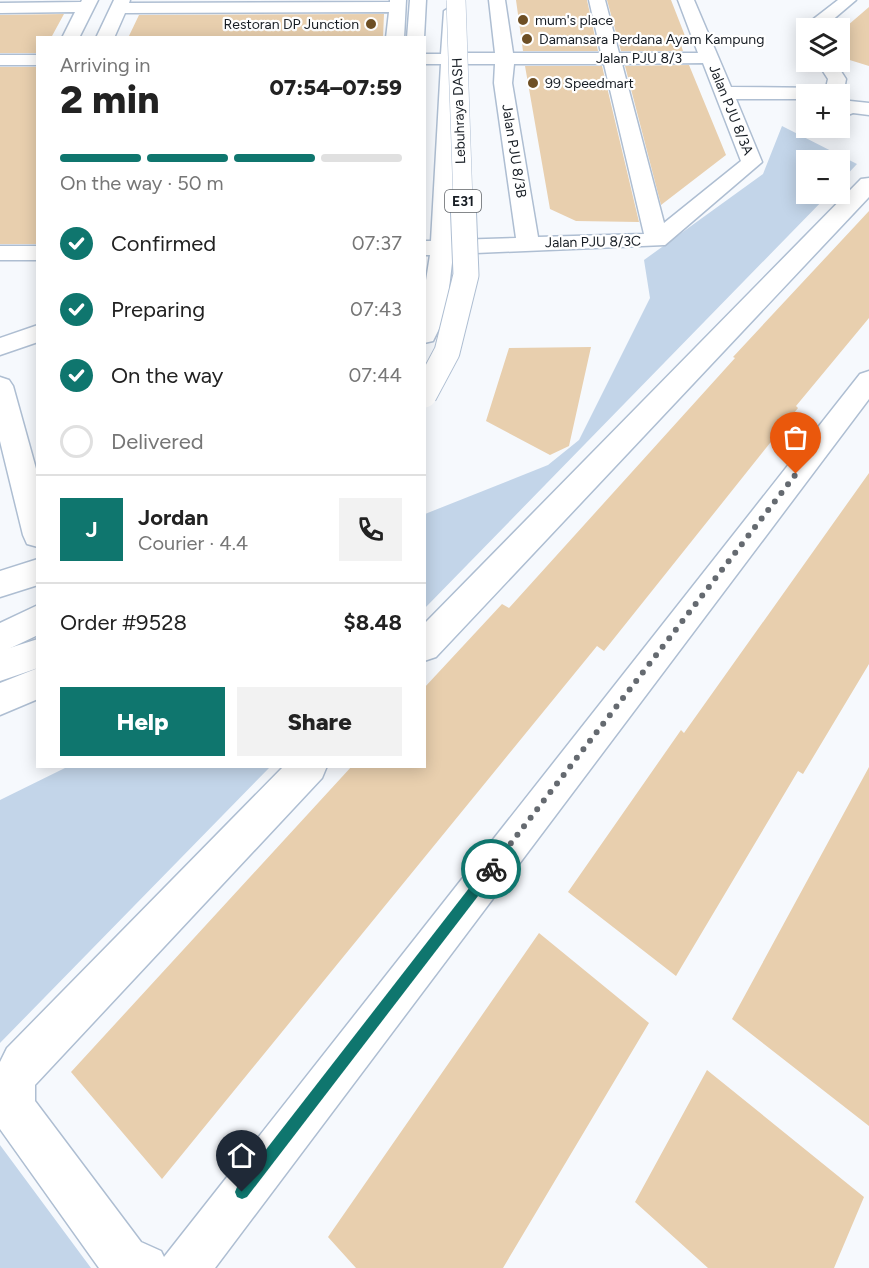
<!DOCTYPE html>
<html lang="en">
<head>
<meta charset="utf-8">
<style>
  :root { --surface:#fff; --page:#f2f2f2; --text:#222; --muted:#767676; --line:#e0e0e0; --accent:#0f766e }
  body { margin:0; font-family:Figtree,sans-serif; background:var(--page); color:var(--text); height:100vh; display:flex; flex-direction:column; font-size:22px; white-space:nowrap }
  * { box-sizing:border-box; margin:0 }
  p { font-size:20px; color:var(--muted) }
  .icon { flex:none; width:33px; height:33px; fill:none; stroke:currentColor; stroke-width:2; stroke-linecap:round; stroke-linejoin:round }
  .map { position:relative; flex:1; overflow:hidden }
  .side { position:absolute; left:36px; top:36px; width:390px; height:732px; display:flex; flex-direction:column; background:var(--surface); border-radius:0px; box-shadow:0 3px 15px #0003 }
  .side>* { flex:none }
  .controls { position:absolute; left:796px; top:18px; display:grid; gap:12px }
  .controls a { display:grid; place-items:center; width:54px; height:54px; border-radius:0px; background:var(--surface); box-shadow:0 3px 15px #0003; font-size:30px }
  .pin { position:absolute; display:grid; place-items:center; width:51px; height:51px; color:#fff; margin:-62px -26px; border-radius:50% 50% 50% 0; rotate:-45deg; box-shadow:0 0 6px #0007 }
  .pin .icon { rotate:45deg }
  .courier { position:absolute; display:grid; place-items:center; width:60px; height:60px; margin:-30px; border:4px solid #0f766e; border-radius:50%; background:#fff; color:#222; box-shadow:0 2px 8px #0007 }
  .head em { font-style:normal; font-weight:800 }
  .head div { display:flex; flex-direction:column-reverse }
  .head { display:flex; align-items:center; justify-content:space-between; height:102px; padding:0 24px }
  h1 { font-size:39px; font-weight:800; line-height:45px }
  .bar { display:grid; grid-template-columns:repeat(4,1fr); gap:9px 6px; align-content:center; height:72px; padding:0 24px }
  .bar i { height:8px; border-radius:4px; background:var(--line) }
  .bar .current { background:var(--accent) }
  .bar p { grid-column:span 4 }
  .line { display:flex; align-items:center; gap:15px; padding:0 24px; border-top:2px solid var(--line) }
  .line div { flex:1 }
  .round { display:grid; place-items:center; flex:none; width:63px; height:63px; border-radius:0px; background:var(--page) }
  ol { padding:0 24px; list-style:none }
  li { display:flex; align-items:center; gap:18px; height:66px }
  li p { margin-inline-start:auto }
  li .icon { padding:6px; border-radius:50%; background:var(--accent); color:#fff; stroke-width:4 }
  li:last-child { color:var(--muted) }
  li i { width:33px; height:33px; border:3px solid var(--line); border-radius:50% }
  .button { display:flex; gap:12px; margin-top:auto; padding:12px 24px }
  .button a { flex:1; height:69px; border-radius:0px; background:var(--accent); color:#fff; font-size:24px; font-weight:800; line-height:69px; text-align:center }
  .button a+a { background:var(--page); color:var(--text) }
  .map>svg:first-child { display:block }
  .green { fill:#c3d5e9 }
  .building { fill:#e8cfae }
  .lines { fill:none; stroke-linecap:round; stroke-linejoin:round }
  .minor-casing { stroke:#aebed2; stroke-width:3 }
  .highway-casing { stroke:#aebed2; stroke-width:3 }
  .minor { fill:#fff; fill-rule:evenodd }
  .highway { fill:#fff; fill-rule:evenodd }
  .highway-bridge-far1-casing { stroke:#aebed2; stroke-width:20; stroke-linecap:butt }
  .highway-bridge-casing { stroke:#aebed2; stroke-width:27; stroke-linecap:butt }
  .highway-bridge-far1 { stroke:#fff; stroke-width:19 }
  .highway-bridge { stroke:#fff; stroke-width:25 }
  .route { fill:#0f766e }
  .done { stroke:#656a70; stroke-width:6; stroke-dasharray:0 10.8 }
  .poi-dot { fill:#6e4f24; stroke:#fff; stroke-width:2 }
  .labels { text-anchor:middle; dominant-baseline:central; stroke-width:4.5; stroke-linejoin:round; paint-order:stroke }
  .far-poi-label { font-size:14px; fill:#171d24; stroke:#fff; text-anchor:start }
  .far-street-label { font-size:14px; fill:#171d24; stroke:#fff }
  .shield { fill:#fff; stroke:#5d6166; stroke-width:1.5 }
  .shield-label { font-size:14px; font-weight:bold; fill:#171d24 }
</style>
</head>
<body>
<div class="map">
<svg width="869" height="1268" viewBox="0 0 869 1268">
  <rect width="100%" height="100%" fill="#f6f9fd"/>
  <path class="green" d="M782,126L857,164L840,182V160H807V194H829L425,608V514L548,465L579,440L650,298L644,260L763,174Z
    M67,767H270L0,1043V800Z
    M0,1145L91,1268H0Z"/>
  <path class="building" d="M516,0H587L598,51H523Z
    M607,0H671L687,41L681,45L683,51H621Z
    M869,7V66L840,57V32Z
    M64,14L52,36L38,38V53H0V15Z
    M384,14L383,38H128L139,15Z
    M689,65L726,155L661,205L625,66Z
    M525,66H602L639,222L576,221L550,209Z
    M0,67H38V244H0Z
    M869,211V318L796,406L798,408L604,651L597,646L162,1179L71,1072L352,766H424V688L502,604L509,608L735,358L733,357Z
    M591,347L569,446L550,455L486,421L509,348Z
    M869,473V664L803,774L798,771L676,976L568,892L681,730L684,733Z
    M869,767V1126L732,1019Z
    M539,933L649,1023L503,1268H356L328,1237Z
    M707,1070L864,1197L834,1268H708L635,1202Z"/>
  <g class="lines">
    <defs>
      <path id="minor" d="M82,0H98L79,38H62L75,12L0,13V3L81,2Z
        M114,0H130L129,3L390,2V0H406L404,38H386L389,12L125,13L114,38H96Z
        M489,0H505L513,53H601L589,0H605L619,53H698L678,0H694L731,87L826,88L828,79L817,62H835L846,79L844,90L847,94L840,99V94H807V99H736L762,162L665,245L453,254L446,315L433,341L424,343V293L430,255H424V241H431L441,64H424V54H441L444,11L452,6L460,11L459,53H495ZM703,63L741,161L664,223L622,64ZM459,64H495L494,83L516,238L454,240ZM514,64H604L644,234L538,237L512,83Z
        M838,0H856L823,28H807V32L804,28L807,24Z
        M0,55H38V65H0Z
        M850,101L869,103V115L853,113L840,118V104Z
        M869,178V197L436,657L424,661V624L861,179Z
        M0,246H38V260H0Z
        M38,325V342L0,355V338Z
        M869,371V399L215,1268H99L0,1129V1062L7,1048L284,766H327L322,778L35,1085V1101L141,1242L161,1251L164,1257L860,374Z
        M0,377L9,380L13,386L38,476V547L27,544L23,535L0,441Z
        M38,559V585L0,597V571Z
        M38,639V668L0,681V651Z"/>
      <path id="highway" d="M410,0H426L424,38H407Z
        M38,605V635L0,653V623Z
        M38,668V699L0,715V683Z"/>
    </defs>
    <use href="#minor" class="minor-casing"/>
    <use href="#highway" class="highway-casing"/>
    <use href="#minor" class="minor"/>
    <use href="#highway" class="highway"/>
    <defs>
      <path id="highway-bridge-far1" d="M456,0L463,202"/>
      <path id="highway-bridge" d="M424,395L447,352L466,275L463,200"/>
    </defs>
    <use href="#highway-bridge-far1" class="highway-bridge-far1-casing"/>
    <use href="#highway-bridge" class="highway-bridge-casing"/>
    <use href="#highway-bridge-far1" class="highway-bridge-far1"/>
    <use href="#highway-bridge" class="highway-bridge"/>
  </g>
  <path class="route" d="M491,864L495,865V874L247,1197L242,1199L237,1197L235,1192L237,1187L487,865Z"/>
  <g class="lines">
    <path class="done" d="M491,869L796,474"/>
  </g>
  <g class="poi-dot">
    <circle cx="523" cy="20" r="6"/>
    <circle cx="371" cy="24" r="6"/>
    <circle cx="527" cy="39" r="6"/>
    <circle cx="533" cy="83" r="6"/>
  </g>
  <g class="labels">
    <g class="far-poi-label">
      <text x="535" y="20">mum's place</text>
      <text x="359" y="24" text-anchor="end">Restoran DP Junction</text>
      <text x="539" y="39">Damansara Perdana Ayam Kampung</text>
      <text x="545" y="83">99 Speedmart</text>
    </g>
    <g class="far-street-label">
      <text x="639" y="58">Jalan PJU 8/3</text>
      <text transform="translate(731 110) rotate(68)">Jalan PJU 8/3A</text>
      <text transform="translate(459 111) rotate(-92)">Lebuhraya DASH</text>
      <text transform="translate(514 151) rotate(81)">Jalan PJU 8/3B</text>
      <text transform="translate(593 242) rotate(-1)">Jalan PJU 8/3C</text>
    </g>
    <rect class="shield" x="445" y="190" width="36" height="22" rx="4.5"/>
    <g class="shield-label">
      <text x="463" y="201">E31</text>
    </g>
  </g>
</svg>
<div class="controls">
<a><svg class="icon" aria-label="layers" viewBox="0 0 24 24"><path d="M12 4l9 5-9 5-9-5zM3 14l9 5 9-5"/></svg></a>
<a>+</a>
<a>−</a>
</div>
<div class="pin" style="left:796px;top:474px;background:#ea580c"><svg class="icon" aria-label="bag" viewBox="0 0 24 24"><path d="M5 8h14l-1 12H6zM9 8a3 3 0 0 1 6 0"/></svg></div>
<div class="pin" style="left:242px;top:1192px;background:#1f2937"><svg class="icon" aria-label="home" viewBox="0 0 24 24"><path d="M3 11l9-7 9 7M6 9v11h12V9"/></svg></div>
<div class="courier" style="left:491px;top:869px"><svg class="icon" aria-label="bike" viewBox="0 0 24 24"><circle cx="6" cy="16" r="4"/><circle cx="18" cy="16" r="4"/><path d="M6 16l4-8h5l3 8M10 8l3 8H6M13 5h3"/></svg></div>
<section class="side">
<div class="head"><div><h1>2 min</h1><p>Arriving in</p></div><em>07:54–07:59</em></div>
<div class="bar"><i class="current"></i><i class="current"></i><i class="current"></i><i></i><p>On the way · 50 m</p></div>
<ol>
<li><svg class="icon" aria-label="check" viewBox="0 0 24 24"><path d="M5 12l5 5 9-10"/></svg>Confirmed<p>07:37</p></li>
<li><svg class="icon" aria-label="check" viewBox="0 0 24 24"><path d="M5 12l5 5 9-10"/></svg>Preparing<p>07:43</p></li>
<li><svg class="icon" aria-label="check" viewBox="0 0 24 24"><path d="M5 12l5 5 9-10"/></svg>On the way<p>07:44</p></li>
<li><i></i>Delivered</li>
</ol>
<div class="line" style="height:108px"><b class="round" style="background:var(--accent);color:#fff">J</b><div><b>Jordan</b><p>Courier · 4.4</p></div><a class="round"><svg class="icon" aria-label="phone" viewBox="0 0 24 24"><path d="M5 4h4l2 5-3 2q2 4 5 5l2-3 5 2v4C11 20 4 13 5 4z"/></svg></a></div>
<div class="line" style="height:78px"><div>Order #9528</div><b>$8.48</b></div>
<div class="button"><a>Help</a><a>Share</a></div>
</section>
</div>
</body>
</html>
